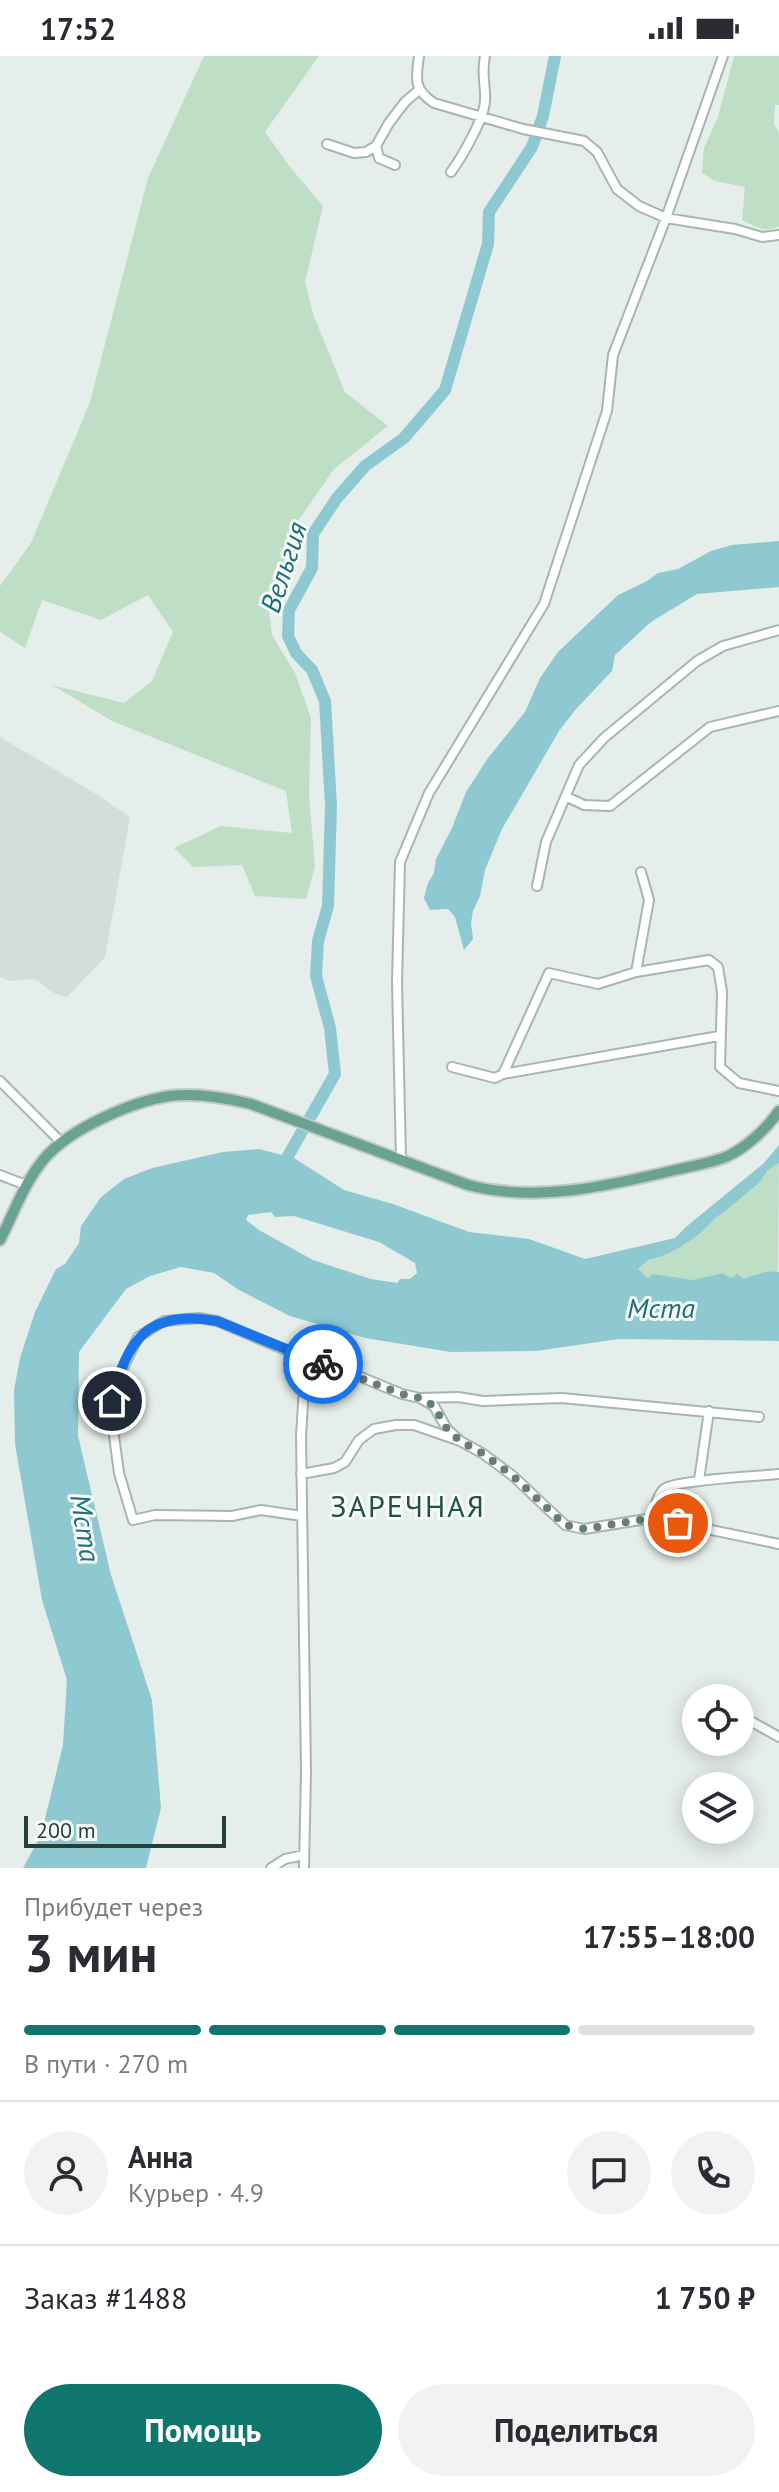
<!DOCTYPE html>
<html lang="ru">
<head>
<meta charset="utf-8">
<style>
  :root { --surface:#fff; --page:#f2f2f3; --text:#2b2b33; --muted:#7c7c81; --line:#e1e1e2; --accent:#0f766e }
  body { margin:0; font-family:"PT Sans",sans-serif; background:var(--page); color:var(--text); height:100vh; display:flex; flex-direction:column; font-size:30px; white-space:nowrap }
  * { box-sizing:border-box; margin:0 }
  p { font-size:26px; color:var(--muted) }
  .icon { flex:none; width:44px; height:44px; fill:none; stroke:currentColor; stroke-width:2; stroke-linecap:round; stroke-linejoin:round }
  .map { position:relative; height:1812px; overflow:hidden }
  .details { display:flex; flex-direction:column; background:var(--surface); flex:1 }
  .details>* { flex:none }
  .buttons { position:absolute; left:682px; top:1628px; display:grid; gap:16px }
  .buttons a { display:grid; place-items:center; width:72px; height:72px; border-radius:50%; background:var(--surface); box-shadow:0 4px 20px #0003; font-size:40px }
  .scale { position:absolute; left:24px; bottom:20px; width:202px; box-sizing:border-box; padding-left:8px; border:4px solid #244038; border-top:0; font-size:22px; line-height:28px; white-space:nowrap; color:#244038; -webkit-text-stroke:6px #f6faf8; paint-order:stroke }
  .pin { position:absolute; display:grid; place-items:center; width:68px; height:68px; color:#fff; margin:-34px; border:4px solid #fff; border-radius:50%; box-shadow:0 2px 8px #0007 }
  .courier { position:absolute; display:grid; place-items:center; width:80px; height:80px; margin:-40px; border:6px solid #1a73e8; border-radius:50%; background:#fff; color:#222; box-shadow:0 2px 10px #0007 }
  .headline em { font-style:normal; font-weight:700 }
  .headline div { display:flex; flex-direction:column-reverse }
  .headline { display:flex; align-items:center; justify-content:space-between; height:136px; padding:0 24px }
  h1 { font-size:52px; font-weight:700; line-height:60px }
  .bar { display:grid; grid-template-columns:repeat(4,1fr); gap:12px 8px; align-content:center; height:96px; padding:0 24px }
  .bar i { height:10px; border-radius:6px; background:var(--line) }
  .bar .selected { background:var(--accent) }
  .bar p { grid-column:span 4 }
  .line { display:flex; align-items:center; gap:20px; padding:0 24px; border-top:2px solid var(--line) }
  .line div { flex:1 }
  .round { display:grid; place-items:center; flex:none; width:84px; height:84px; border-radius:42px; background:var(--page) }
  .primary-button { display:flex; gap:16px; margin-top:auto; padding:16px 24px }
  .primary-button a { flex:1; height:92px; border-radius:48px; background:var(--accent); color:#fff; font-size:32px; font-weight:700; line-height:92px; text-align:center }
  .primary-button a+a { background:var(--page); color:var(--text) }
  .status { display:flex; justify-content:space-between; align-items:center; height:56px; padding:0 40px; background:var(--surface); direction:ltr }
  .status svg { height:22px; fill:currentColor }
  .map>svg:first-child { display:block }
  .built { fill:#d3ded9 }
  .green { fill:#bedfc6 }
  .water { fill:#8ec9d2; fill-rule:evenodd }
  .lines { fill:none; stroke-linecap:round; stroke-linejoin:round }
  .river { stroke:#8ec9d2; stroke-width:12 }
  .minor-casing { stroke:#a7b6b1; stroke-width:12 }
  .major-casing { stroke:#c2cac7; stroke-width:14 }
  .minor { stroke:#fff; stroke-width:8 }
  .major { stroke:#6aa393; stroke-width:10 }
  .done { stroke:#687d76; stroke-width:8; stroke-dasharray:0 14.4 }
  .route { stroke:#1a73e8; stroke-width:10 }
  .labels { text-anchor:middle; dominant-baseline:central; stroke-width:6; stroke-linejoin:round; paint-order:stroke }
  .water-label { font-size:28px; font-style:italic; fill:#1e6f7c; stroke:#f6faf8 }
  .quarter-label { font-size:30px; letter-spacing:2px; fill:#205245; stroke:#f6faf8 }
</style>
</head>
<body>
<div class="status"><b>17:52</b><svg viewBox="0 0 49 12"><path d="M0 12V9h3v3zM5 12V6h3v6zM10 12V3h3v9zM15 12V0h3v12zM26 1h20v11H26zM47 4h2v5h-2z"/></svg></div>
<div class="map">
<svg width="779" height="1812" viewBox="0 0 779 1812">
  <rect width="100%" height="100%" fill="#e5eeea"/>
  <path class="built" d="M0,681L101,741L130,761L105,901L67,941L54,937L35,923L10,925L0,921Z"/>
  <path class="green" d="M204,0H319L265,76L290,111L323,150L305,226L313,258L345,336L388,370L334,413L298,465L290,512L268,549L272,579L295,617L311,662L309,738L315,811L306,843L255,840L242,809L193,811L174,792L221,770L292,777L286,735L112,665L52,629L124,647L152,625L173,576L148,539L101,564L42,544L25,592L0,576V530L31,487L90,346L148,122Z
    M734,0H779V49H775L774,68L779,77V170C765,178 755,170 742,164L745,131L715,125L702,117L704,92L718,61Z
    M779,1107L778,1217H758L744,1223L731,1222L723,1217L692,1224L648,1222L638,1213L648,1204L656,1203L680,1191L707,1172L715,1160L722,1158L759,1127L768,1114Z"/>
  <path class="water" d="M779,485V531L697,538L651,566L615,599L612,615L576,653L559,675L502,773L485,814L480,840L473,855L471,867L473,883L464,894L455,861L448,853L430,854L424,842L428,827L434,817L436,803L452,772L466,736L488,702L525,656L540,622L558,596L618,539L647,525L658,517L678,513L711,495L732,489Z
    M779,1089V1107L768,1114L759,1127L722,1158C713,1161 711,1168 704,1174C690,1186 665,1202 648,1204L638,1213L648,1222L653,1218L692,1224L723,1217L731,1222L737,1218L744,1223C756,1218 767,1214 779,1216V1285L619,1283L536,1295L451,1296L365,1282L290,1260L239,1234L214,1217L181,1211L150,1220L126,1233L79,1296L78,1380L111,1519L152,1644L161,1752L146,1812H23L41,1779L63,1689L67,1624L42,1544L15,1388L14,1334L20,1302L35,1256L56,1213L65,1208L79,1187L81,1170L101,1141L124,1123L152,1112L223,1096L259,1093L294,1102L344,1134L393,1148L469,1176L529,1183L585,1203L675,1182L687,1170L764,1107ZM271,1156L275,1161L294,1160L379,1186L415,1207L417,1217L410,1223H400L397,1227L371,1223L313,1204L259,1174L246,1164L248,1159Z"/>
  <g class="lines">
    <path class="river" d="M280,1114L335,1018L330,972L316,920L318,885L328,850L331,749L325,645L312,614L296,597L288,580L289,554L312,512L313,478L337,442L365,410L404,382L445,334L488,188L489,156L532,91L543,60L555,0"/>
    <defs>
      <path id="minor" d="M419,0C416,23 413,33 434,47L523,73L584,85L597,96L617,133L639,150L666,162L735,173L762,181L779,179
        M327,88L354,97L366,96L376,90L389,67L405,46L420,33
        M376,90L379,102L395,109
        M451,116C462,101 484,63 485,45C486,29 481,18 485,0
        M567,741L584,749L610,750L710,671L779,655
        M537,830L546,786L579,709L604,682L697,605L723,590L779,574
        M636,916L709,904L718,911L722,936L720,1011L739,1027L779,1035
        M452,1011L495,1022L503,1018L719,980
        M503,1018L549,917L598,928L636,916L649,844L641,816
        M0,1025L61,1086
        M401,1103L397,926L400,806L429,737L544,548L607,355L613,299L666,162L723,0
        M0,1119L26,1129
        M421,1342L458,1341L483,1345L562,1342L759,1361
        M301,1418L334,1412L345,1406L359,1384L374,1373L396,1369H414L460,1385L482,1397L513,1420L565,1469L584,1473L653,1462L779,1488
        M699,1424L709,1355
        M302,1460L261,1454L232,1460L155,1459L133,1464L119,1417L114,1380L112,1345L116,1326L138,1281L164,1265L199,1262L217,1265L309,1304L356,1319L402,1338L420,1342L434,1350L447,1373L460,1385
        M653,1462C655,1453 657,1439 664,1433C675,1424 759,1420 779,1418
        M740,1659L779,1681
        M271,1812L285,1803L304,1799
        M304,1812L306,1715L301,1380L304,1331L309,1304"/>
      <path id="major" d="M0,1184C14,1157 24,1127 44,1103C69,1073 133,1045 170,1040C196,1037 226,1042 251,1048L468,1129C536,1147 608,1130 675,1114C692,1110 712,1107 728,1100C747,1091 767,1072 779,1055"/>
    </defs>
    <use href="#minor" class="minor-casing"/>
    <use href="#major" class="major-casing"/>
    <use href="#minor" class="minor"/>
    <use href="#major" class="major"/>
  </g>
  <g class="lines">
    <path class="done" d="M323,1308L402,1338L420,1342L434,1350L447,1373L460,1385L482,1397L513,1420L565,1469L584,1473L653,1462L678,1467"/>
    <path class="route" d="M112,1345C127,1283 148,1253 217,1265L323,1308"/>
  </g>
  <g class="labels">
    <g class="water-label">
      <text transform="translate(283 511) rotate(-72)">Вельгия</text>
      <text x="661" y="1251">Мста</text>
      <text transform="translate(86 1472) rotate(81)">Мста</text>
    </g>
    <g class="quarter-label">
      <text x="408" y="1449">ЗАРЕЧНАЯ</text>
    </g>
  </g>
</svg>
<div class="buttons">
<a><svg class="icon" aria-label="locate" viewBox="0 0 24 24"><circle cx="12" cy="12" r="6"/><path d="M12 2v4M12 18v4M2 12h4M18 12h4"/></svg></a>
<a><svg class="icon" aria-label="layers" viewBox="0 0 24 24"><path d="M12 4l9 5-9 5-9-5zM3 14l9 5 9-5"/></svg></a>
</div>
<div class="scale">200 m</div>
<div class="pin" style="left:678px;top:1467px;background:#ea580c"><svg class="icon" aria-label="bag" viewBox="0 0 24 24"><path d="M5 8h14l-1 12H6zM9 8a3 3 0 0 1 6 0"/></svg></div>
<div class="pin" style="left:112px;top:1345px;background:#1f2937"><svg class="icon" aria-label="home" viewBox="0 0 24 24"><path d="M3 11l9-7 9 7M6 9v11h12V9"/></svg></div>
<div class="courier" style="left:323px;top:1308px"><svg class="icon" aria-label="bike" viewBox="0 0 24 24"><circle cx="6" cy="16" r="4"/><circle cx="18" cy="16" r="4"/><path d="M6 16l4-8h5l3 8M10 8l3 8H6M13 5h3"/></svg></div>
</div>
<section class="details">
<div class="headline"><div><h1>3 мин</h1><p>Прибудет через</p></div><em>17:55–18:00</em></div>
<div class="bar"><i class="selected"></i><i class="selected"></i><i class="selected"></i><i></i><p>В пути · 270 m</p></div>
<div class="line" style="height:144px"><a class="round"><svg class="icon" aria-label="person" viewBox="0 0 24 24"><circle cx="12" cy="8" r="4"/><path d="M4 21q1-7 8-7t8 7"/></svg></a><div><b>Анна</b><p>Курьер · 4.9</p></div><a class="round"><svg class="icon" aria-label="chat" viewBox="0 0 24 24"><path d="M4 5h16v11H9l-5 4z"/></svg></a><a class="round"><svg class="icon" aria-label="phone" viewBox="0 0 24 24"><path d="M5 4h4l2 5-3 2q2 4 5 5l2-3 5 2v4C11 20 4 13 5 4z"/></svg></a></div>
<div class="line" style="height:104px"><div>Заказ #1488</div><b>1 750 ₽</b></div>
<div class="primary-button"><a>Помощь</a><a>Поделиться</a></div>
</section>
</body>
</html>
